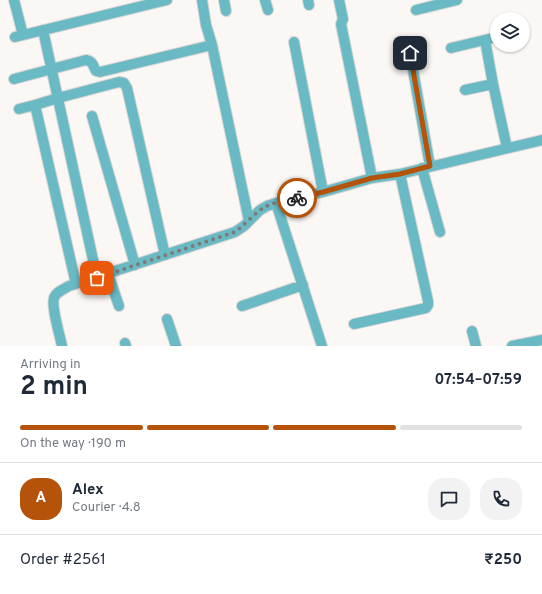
<!DOCTYPE html>
<html lang="en">
<head>
<meta charset="utf-8">
<style>
  :root { --surface:#fff; --page:#f2f2f3; --text:#1f2937; --muted:#747a83; --line:#e0e1e3; --accent:#b45309 }
  body { margin:0; font-family:Overpass,sans-serif; background:var(--page); color:var(--text); height:100vh; display:flex; flex-direction:column; font-size:15px; white-space:nowrap }
  * { box-sizing:border-box; margin:0 }
  p { font-size:13px; color:var(--muted) }
  .icon { flex:none; width:22px; height:22px; fill:none; stroke:currentColor; stroke-width:2; stroke-linecap:round; stroke-linejoin:round }
  .map { position:relative; height:346px; overflow:hidden }
  .sheet { display:flex; flex-direction:column; background:var(--surface); flex:1 }
  .sheet>* { flex:none }
  .controls { position:absolute; left:490px; top:12px; display:grid; gap:8px }
  .controls a { display:grid; place-items:center; width:40px; height:40px; border-radius:50%; background:var(--surface); box-shadow:0 1px 3px #0004; font-size:20px }
  .pin { position:absolute; display:grid; place-items:center; width:34px; height:34px; color:#fff; margin:-17px; border-radius:8px; box-shadow:0 2px 6px #0006 }
  .courier { position:absolute; display:grid; place-items:center; width:40px; height:40px; margin:-20px; border:3px solid #b45309; border-radius:50%; background:#fff; color:#222; box-shadow:0 1px 5px #0007 }
  .headline em { font-style:normal; font-weight:700 }
  .headline div { display:flex; flex-direction:column-reverse }
  .headline { display:flex; align-items:center; justify-content:space-between; height:68px; padding:0 20px }
  h1 { font-size:26px; font-weight:700; line-height:30px }
  .bar { display:grid; grid-template-columns:repeat(4,1fr); gap:6px 4px; align-content:center; height:48px; padding:0 20px }
  .bar i { height:5px; border-radius:3px; background:var(--line) }
  .bar .active { background:var(--accent) }
  .bar p { grid-column:span 4 }
  .line { display:flex; align-items:center; gap:10px; padding:0 20px; border-top:1px solid var(--line) }
  .line div { flex:1 }
  .round { display:grid; place-items:center; flex:none; width:42px; height:42px; border-radius:16px; background:var(--page) }
  .map>svg:first-child { display:block }
  .lines { fill:none; stroke-linecap:round; stroke-linejoin:round }
  .minor-casing { stroke:#d7d5d2; stroke-width:12 }
  .minor { stroke:#6abac6; stroke-width:10 }
  .done { stroke:#7d7b79; stroke-width:4; stroke-dasharray:0 7.2 }
  .route { stroke:#b45309; stroke-width:5 }
</style>
</head>
<body>
<div class="map">
<svg width="542" height="346" viewBox="0 0 542 346">
  <rect width="100%" height="100%" fill="#faf7f4"/>
  <g class="lines">
    <defs>
      <path id="minor" d="M14,0L23,35
        M202,0L206,25L212,45L249,221
        M224,0L226,11
        M265,0L268,10
        M308,0L309,5
        M339,0L343,19L341,24L372,178
        M416,10L457,0
        M43,30L97,278
        M15,37L167,0
        M485,40L493,84L507,148
        M294,42L323,192
        M451,48L497,37
        M410,53L430,166
        M14,79L86,60C93,61 93,66 96,71L100,72L212,45
        M465,90L493,84
        M19,109L35,105
        M92,116L135,265
        M422,168L440,232
        M276,203L322,346
        M108,274L119,306
        M76,284L35,105L58,98L119,82L124,83L127,88L165,255
        M242,306L303,285
        M167,319L176,346
        M354,324L426,308L428,305V301L400,174
        M472,331L476,346
        M125,343L126,346
        M62,346C60,336 51,306 54,298C56,292 64,289 69,286L235,232L244,226L260,210L267,206L276,203L323,192L372,178L400,174L542,140
        M512,346L542,340"/>
    </defs>
    <use href="#minor" class="minor-casing"/>
    <use href="#minor" class="minor"/>
  </g>
  <g class="lines">
    <path class="done" d="M97,278L235,232C246,224 256,211 267,206C276,202 287,200 297,198"/>
    <path class="route" d="M297,198L323,192L372,178L400,174L430,166L410,53"/>
  </g>
</svg>
<div class="controls">
<a><svg class="icon" aria-label="layers" viewBox="0 0 24 24"><path d="M12 4l9 5-9 5-9-5zM3 14l9 5 9-5"/></svg></a>
</div>
<div class="pin" style="left:97px;top:278px;background:#ea580c"><svg class="icon" aria-label="bag" viewBox="0 0 24 24"><path d="M5 8h14l-1 12H6zM9 8a3 3 0 0 1 6 0"/></svg></div>
<div class="pin" style="left:410px;top:53px;background:#1f2937"><svg class="icon" aria-label="home" viewBox="0 0 24 24"><path d="M3 11l9-7 9 7M6 9v11h12V9"/></svg></div>
<div class="courier" style="left:297px;top:198px"><svg class="icon" aria-label="bike" viewBox="0 0 24 24"><circle cx="6" cy="16" r="4"/><circle cx="18" cy="16" r="4"/><path d="M6 16l4-8h5l3 8M10 8l3 8H6M13 5h3"/></svg></div>
</div>
<section class="sheet">
<div class="headline"><div><h1>2 min</h1><p>Arriving in</p></div><em>07:54–07:59</em></div>
<div class="bar"><i class="active"></i><i class="active"></i><i class="active"></i><i></i><p>On the way · 190 m</p></div>
<div class="line" style="height:72px"><b class="round" style="background:var(--accent);color:#fff">A</b><div><b>Alex</b><p>Courier · 4.8</p></div><a class="round"><svg class="icon" aria-label="chat" viewBox="0 0 24 24"><path d="M4 5h16v11H9l-5 4z"/></svg></a><a class="round"><svg class="icon" aria-label="phone" viewBox="0 0 24 24"><path d="M5 4h4l2 5-3 2q2 4 5 5l2-3 5 2v4C11 20 4 13 5 4z"/></svg></a></div>
<div class="line" style="height:52px"><div>Order #2561</div><b>₹250</b></div>
</section>
</body>
</html>
